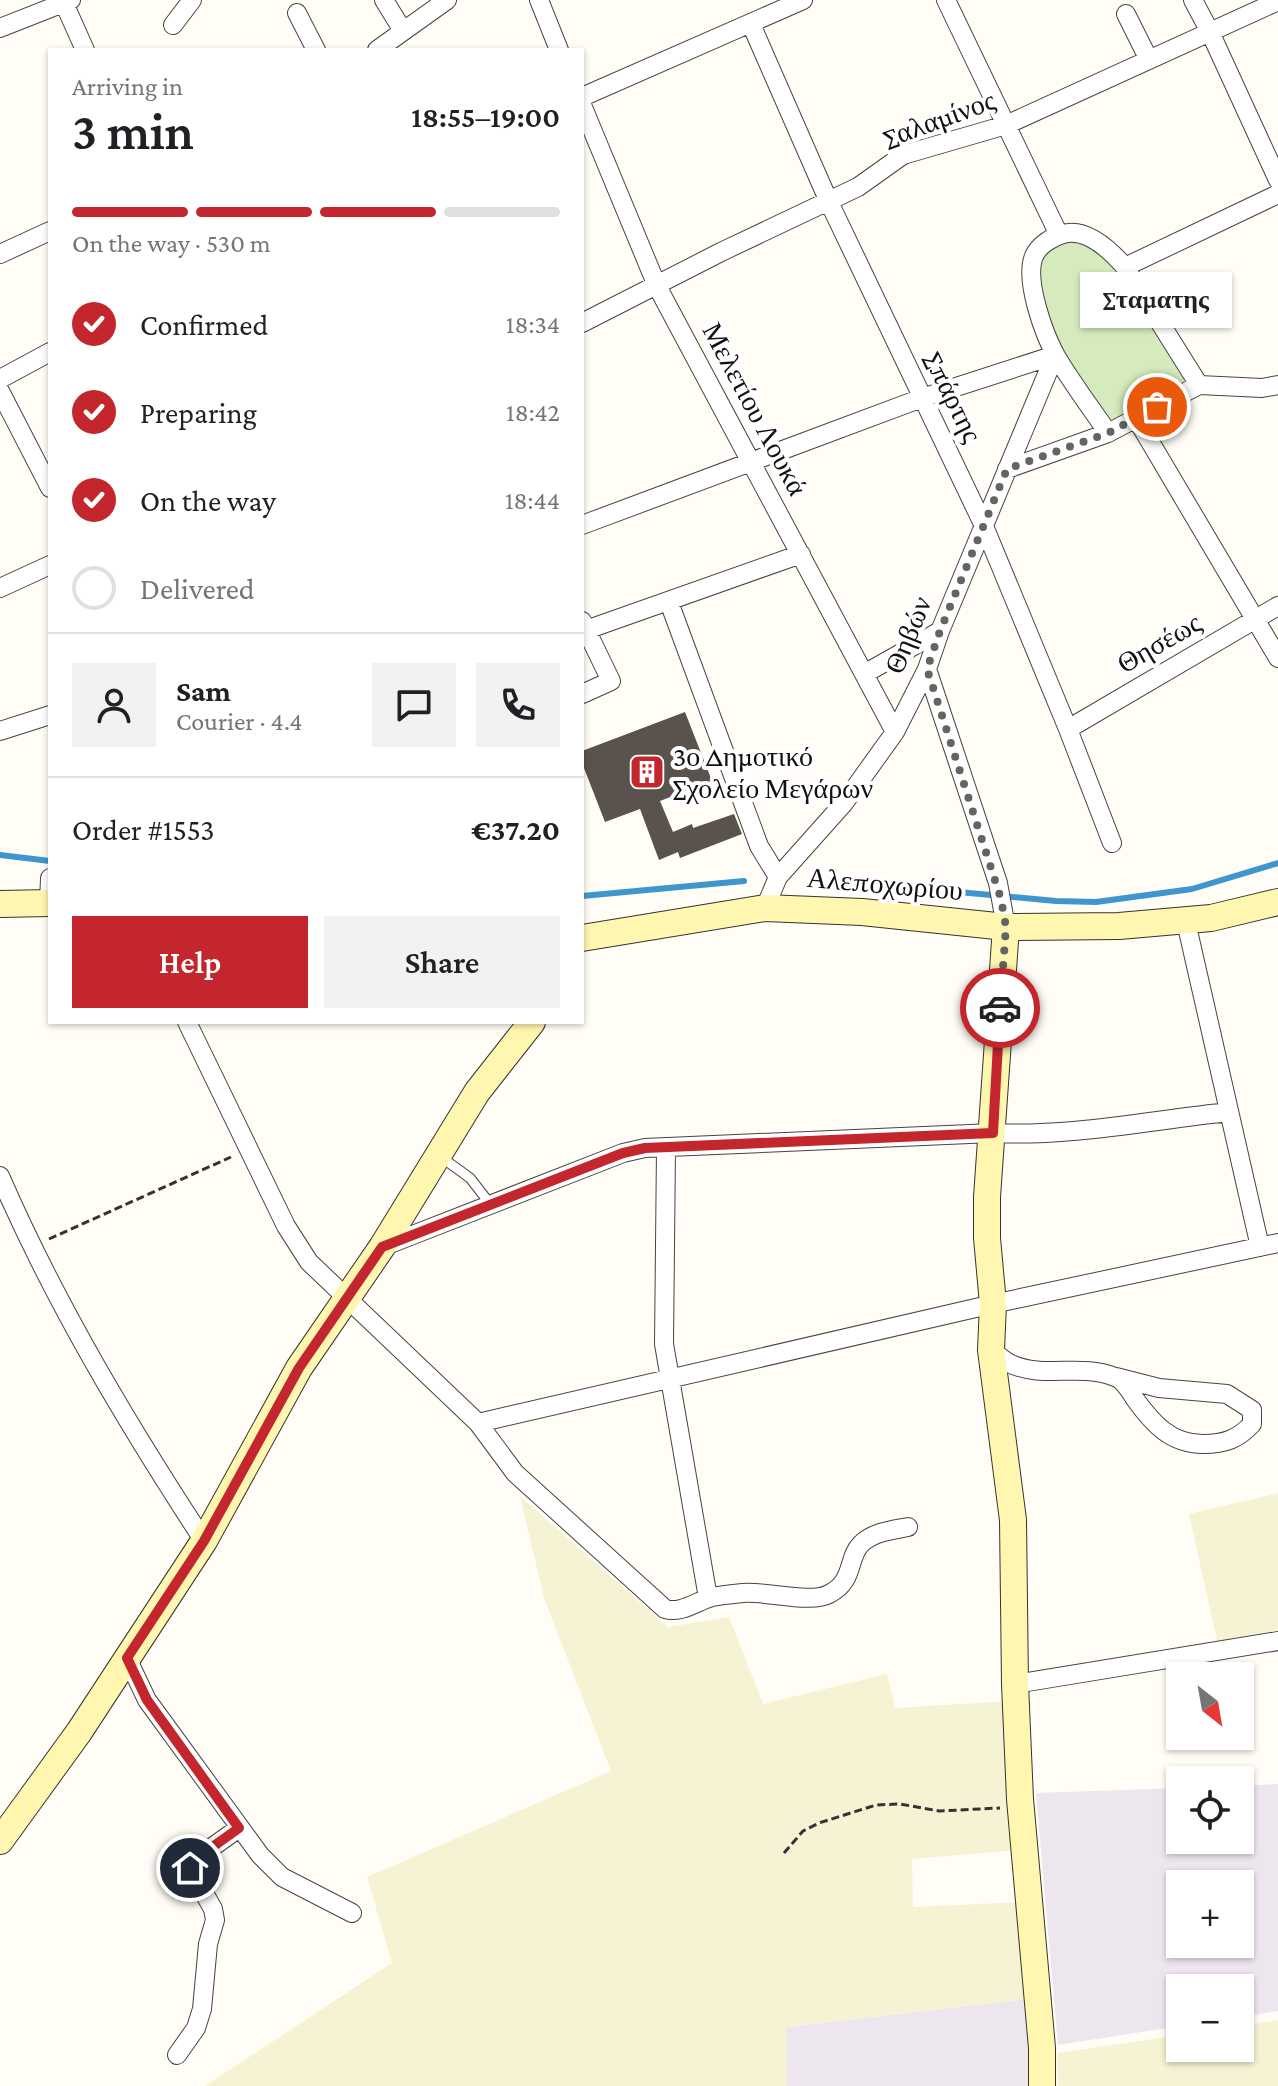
<!DOCTYPE html>
<html lang="en">
<head>
<meta charset="utf-8">
<style>
  :root { --surface:#fff; --page:#f2f2f2; --text:#202124; --muted:#757577; --line:#e0e0e0; --accent:#c4262e }
  body { margin:0; font-family:"Crimson Pro",serif; background:var(--page); color:var(--text); height:100vh; display:flex; flex-direction:column; font-size:30px; white-space:nowrap }
  * { box-sizing:border-box; margin:0 }
  p { font-size:26px; color:var(--muted) }
  .icon { flex:none; width:44px; height:44px; fill:none; stroke:currentColor; stroke-width:2; stroke-linecap:round; stroke-linejoin:round }
  .map { position:relative; flex:1; overflow:hidden }
  .sheet { position:absolute; left:48px; top:48px; width:536px; height:976px; display:flex; flex-direction:column; background:var(--surface); border-radius:0px; box-shadow:0 2px 6px #0004 }
  .sheet>* { flex:none }
  .needle { width:52px; rotate:149deg }
  .controls { position:absolute; left:1166px; top:1662px; display:grid; gap:16px }
  .controls a { display:grid; place-items:center; width:88px; height:88px; border-radius:0px; background:var(--surface); box-shadow:0 2px 6px #0004; font-size:40px }
  .pin { position:absolute; display:grid; place-items:center; width:68px; height:68px; color:#fff; margin:-34px; border:4px solid #fff; border-radius:50%; box-shadow:0 2px 8px #0007 }
  .courier { position:absolute; display:grid; place-items:center; width:80px; height:80px; margin:-40px; border:6px solid #c4262e; border-radius:50%; background:#fff; color:#222; box-shadow:0 2px 10px #0007 }
  .bubble { position:absolute; height:56px; border-radius:0px; background:var(--surface); box-shadow:0 2px 6px #0004; font-size:26px; font-weight:600; line-height:56px; text-align:center }
  .overview em { font-style:normal; font-weight:600 }
  .overview div { display:flex; flex-direction:column-reverse }
  .overview { display:flex; align-items:center; justify-content:space-between; height:136px; padding:0 24px }
  h1 { font-size:52px; font-weight:600; line-height:60px }
  .bar { display:grid; grid-template-columns:repeat(4,1fr); gap:12px 8px; align-content:center; height:96px; padding:0 24px }
  .bar i { height:10px; border-radius:6px; background:var(--line) }
  .bar .on { background:var(--accent) }
  .bar p { grid-column:span 4 }
  .line { display:flex; align-items:center; gap:20px; padding:0 24px; border-top:2px solid var(--line) }
  .line div { flex:1 }
  .round { display:grid; place-items:center; flex:none; width:84px; height:84px; border-radius:0px; background:var(--page) }
  ol { padding:0 24px; list-style:none }
  li { display:flex; align-items:center; gap:24px; height:88px }
  li p { margin-inline-start:auto }
  li .icon { padding:8px; border-radius:50%; background:var(--accent); color:#fff; stroke-width:4 }
  li:last-child { color:var(--muted) }
  li i { width:44px; height:44px; border:4px solid var(--line); border-radius:50% }
  .primary-button { display:flex; gap:16px; margin-top:auto; padding:16px 24px }
  .primary-button a { flex:1; height:92px; border-radius:0px; background:var(--accent); color:#fff; font-size:32px; font-weight:600; line-height:92px; text-align:center }
  .primary-button a+a { background:var(--page); color:var(--text) }
  .map>svg:first-child { display:block }
  .industrial { fill:#eee6ef; fill-rule:evenodd }
  .farmland { fill:#f6f3d4 }
  .green { fill:#d5ebbd }
  .lines { fill:none; stroke-linecap:round; stroke-linejoin:round }
  .stream { stroke:#3f96cf; stroke-width:6 }
  .building { fill:#5a524d }
  .lane-casing { stroke:#444; stroke-width:11 }
  .street-casing { stroke:#444; stroke-width:20 }
  .secondary-casing { stroke:#333; stroke-width:28 }
  .path { stroke:#333; stroke-width:3; stroke-dasharray:8 4; stroke-linecap:butt }
  .lane { stroke:#fff; stroke-width:9 }
  .street { stroke:#fff; stroke-width:18 }
  .secondary { stroke:#fff6b0; stroke-width:26 }
  .done { stroke:#646461; stroke-width:8; stroke-dasharray:0 14.4 }
  .route { stroke:#c4262e; stroke-width:10 }
  .labels { text-anchor:middle; dominant-baseline:central; stroke-width:8; stroke-linejoin:round; paint-order:stroke }
  .street-label { font-size:28px; fill:#111; stroke:#fff }
  .poi-label { font-size:28px; fill:#111; stroke:#fff; text-anchor:start }
</style>
</head>
<body>
<div class="map">
<svg width="1278" height="2086" viewBox="0 0 1278 2086">
  <rect width="100%" height="100%" fill="#fffdf5"/>
  <path class="industrial" d="M1278,1784V2011L1240,2017V1988H1180V2026L1058,2045L1036,1793L1180,1788V1840H1240V1786ZM1180,1884H1240V1944H1180Z
    M1027,1999L1034,2086H787L786,2027Z"/>
  <path class="farmland" d="M1278,1493V1630L1217,1641L1189,1514Z
    M520,1496L668,1627L729,1617L763,1704L887,1674L895,1708L1011,1701L1019,1850L912,1859L913,1907L1022,1902L1027,1999L786,2027L787,2086H205L392,1963L367,1877L611,1771L544,1598Z
    M1278,2020V2086H1058L1057,2053L1180,2035V2048H1240V2026Z"/>
  <path class="green" d="M1072,238L1103,251L1191,385L1109,429L1057,353L1034,285L1040,257L1059,242Z"/>
  <g class="lines">
    <path class="stream" d="M0,855L50,861
      M849,882L1056,901L1096,902L1192,889L1278,863
      M582,896L744,881"/>
  </g>
  <path class="building" d="M685,712L712,781L660,801L673,832L692,824L693,828L734,814L742,834L680,858L678,852L659,860L640,809L605,822L582,763V751Z"/>
  <g class="lines">
    <defs>
      <path id="lane" d="M441,1157L470,1178L491,1205"/>
      <path id="street" d="M384,0L403,31
        M539,0L559,50
        M946,0L1059,235
        M1193,0L1210,32L1278,180
        M64,3L85,50
        M297,13L316,50
        M1126,14L1149,60
        M751,24L829,202L984,526L1068,729L1112,843
        M173,25L192,0
        M0,28L71,0
        M377,50L447,0
        M582,97L803,0
        M582,105L657,286L895,732
        M0,254L50,231
        M1125,267L1278,194
        M582,323L721,252L858,187L903,155L1006,125L1278,1
        M0,379L50,352
        M0,391L50,488
        M1136,418L1278,658
        M1108,433C1091,408 1072,383 1056,356C1044,334 1024,280 1034,256C1039,245 1052,237 1063,234C1087,227 1111,251 1125,267L1199,385
        M1007,469L1108,433L1199,385L1262,388L1278,385
        M582,525L922,398L1055,355
        M0,588L50,565
        M669,602L759,846L778,877
        M582,621L611,681L582,694
        M586,630L801,554
        M927,669L998,883L1006,927
        M864,674L940,631
        M1068,729L1278,606
        M0,731L50,715
        M49,903L50,878
        M765,908L778,877L844,803L895,732L927,669L940,631L1055,355
        M1186,922L1260,1247
        M187,1022L286,1226L309,1262L478,1423L515,1473L665,1609C681,1614 697,1601 712,1597C722,1595 733,1594 743,1593C767,1591 811,1604 829,1594C855,1581 847,1558 861,1544C873,1532 892,1530 908,1527
        M666,1148L664,1344L708,1598
        M0,1176C55,1303 128,1425 204,1541
        M382,1247L623,1153L645,1148L993,1133C1072,1137 1151,1120 1229,1112
        M991,1350C997,1354 1004,1361 1011,1364C1043,1379 1082,1363 1115,1377C1124,1380 1130,1391 1135,1399C1153,1424 1171,1444 1203,1444C1225,1444 1238,1439 1252,1424V1410L1227,1394L1159,1388L1116,1377
        M478,1423L993,1304L1278,1243
        M127,1658L147,1700L260,1855L282,1877L352,1913
        M1015,1684L1278,1641
        M177,2055L196,2028L202,2009L208,1944L215,1920L213,1909L190,1868V1863L239,1828"/>
      <path id="secondary" d="M0,904L50,903
        M1006,927L987,1197V1238L993,1304L991,1350L1013,1520L1015,1684L1020,1799L1042,2048V2086
        M582,938L765,908L862,912L1006,927L1119,926L1211,918L1278,902
        M0,1841L79,1732L204,1541L299,1368L382,1247L477,1092L532,1022"/>
    </defs>
    <use href="#lane" class="lane-casing"/>
    <use href="#street" class="street-casing"/>
    <use href="#secondary" class="secondary-casing"/>
    <path class="path" d="M49,1239L231,1157
      M784,1853L803,1831L819,1823L876,1805L900,1804L939,1811L1000,1808"/>
    <use href="#lane" class="lane"/>
    <use href="#street" class="street"/>
    <use href="#secondary" class="secondary"/>
  </g>
  <g class="lines">
    <path class="done" d="M1000,1008L1006,927L1001,899L927,669L940,631L1007,469L1108,433L1157,407"/>
    <path class="route" d="M190,1868V1863L239,1828L147,1700L127,1658L204,1541L299,1368L382,1247L623,1153L645,1148L993,1133L1000,1008"/>
  </g>
  <defs>
    <symbol id="building-square" viewBox="-11 -11 22 22"><rect x="-9" y="-9" width="18" height="18" rx="4" fill="#c4262e" stroke="#fff"/><path d="M-4-6H4V6H1V3H-1V6H-4ZM-2.5-4.3h1.7v1.8h-1.7ZM.8-4.3h1.7v1.8H.8ZM-2.5-1h1.7V.8h-1.7ZM.8-1h1.7V.8H.8Z" fill="#fff"/></symbol>
  </defs>
  <g fill-rule="evenodd">
    <use href="#building-square" x="627" y="752" width="40" height="40"/>
  </g>
  <g class="labels">
    <g class="street-label">
      <text transform="translate(939 119) rotate(-20)">Σαλαμίνος</text>
      <text transform="translate(953 397) rotate(64)">Σπάρτης</text>
      <text transform="translate(755 409) rotate(62)">Μελετίου Λουκά</text>
      <text transform="translate(908 635) rotate(-68)">Θηβών</text>
      <text transform="translate(1159 643) rotate(-30)">Θησέως</text>
      <text transform="translate(885 884) rotate(5)">Αλεποχωρίου</text>
    </g>
    <g class="poi-label">
      <text x="673" y="756">3ο Δημοτικό<tspan x="673" dy="32">Σχολείο Μεγάρων</tspan></text>
    </g>
  </g>
</svg>
<div class="controls">
<a><svg class="needle" viewBox="-14 -14 28 28"><path d="M0-13l5 13h-10z" fill="#e53935"/><path d="M0 13l5-13h-10z" fill="#757577"/></svg></a>
<a><svg class="icon" aria-label="locate" viewBox="0 0 24 24"><circle cx="12" cy="12" r="6"/><path d="M12 2v4M12 18v4M2 12h4M18 12h4"/></svg></a>
<a>+</a>
<a>−</a>
</div>
<div class="pin" style="left:1157px;top:407px;background:#ea580c"><svg class="icon" aria-label="bag" viewBox="0 0 24 24"><path d="M5 8h14l-1 12H6zM9 8a3 3 0 0 1 6 0"/></svg></div>
<div class="pin" style="left:190px;top:1868px;background:#1f2937"><svg class="icon" aria-label="home" viewBox="0 0 24 24"><path d="M3 11l9-7 9 7M6 9v11h12V9"/></svg></div>
<div class="courier" style="left:1000px;top:1008px"><svg class="icon" aria-label="car" viewBox="0 0 24 24"><path d="M5 17H2v-5l4-1 3-4h7l3 4 3 1v5h-3M9 17h6M6 11h13"/><circle cx="7" cy="17" r="2"/><circle cx="17" cy="17" r="2"/></svg></div>
<div class="bubble" style="left:1080px;top:272px;width:152px">Σταματης</div>
<section class="sheet">
<div class="overview"><div><h1>3 min</h1><p>Arriving in</p></div><em>18:55–19:00</em></div>
<div class="bar"><i class="on"></i><i class="on"></i><i class="on"></i><i></i><p>On the way · 530 m</p></div>
<ol>
<li><svg class="icon" aria-label="check" viewBox="0 0 24 24"><path d="M5 12l5 5 9-10"/></svg>Confirmed<p>18:34</p></li>
<li><svg class="icon" aria-label="check" viewBox="0 0 24 24"><path d="M5 12l5 5 9-10"/></svg>Preparing<p>18:42</p></li>
<li><svg class="icon" aria-label="check" viewBox="0 0 24 24"><path d="M5 12l5 5 9-10"/></svg>On the way<p>18:44</p></li>
<li><i></i>Delivered</li>
</ol>
<div class="line" style="height:144px"><a class="round"><svg class="icon" aria-label="person" viewBox="0 0 24 24"><circle cx="12" cy="8" r="4"/><path d="M4 21q1-7 8-7t8 7"/></svg></a><div><b>Sam</b><p>Courier · 4.4</p></div><a class="round"><svg class="icon" aria-label="chat" viewBox="0 0 24 24"><path d="M4 5h16v11H9l-5 4z"/></svg></a><a class="round"><svg class="icon" aria-label="phone" viewBox="0 0 24 24"><path d="M5 4h4l2 5-3 2q2 4 5 5l2-3 5 2v4C11 20 4 13 5 4z"/></svg></a></div>
<div class="line" style="height:104px"><div>Order #1553</div><b>€37.20</b></div>
<div class="primary-button"><a>Help</a><a>Share</a></div>
</section>
</div>
</body>
</html>
